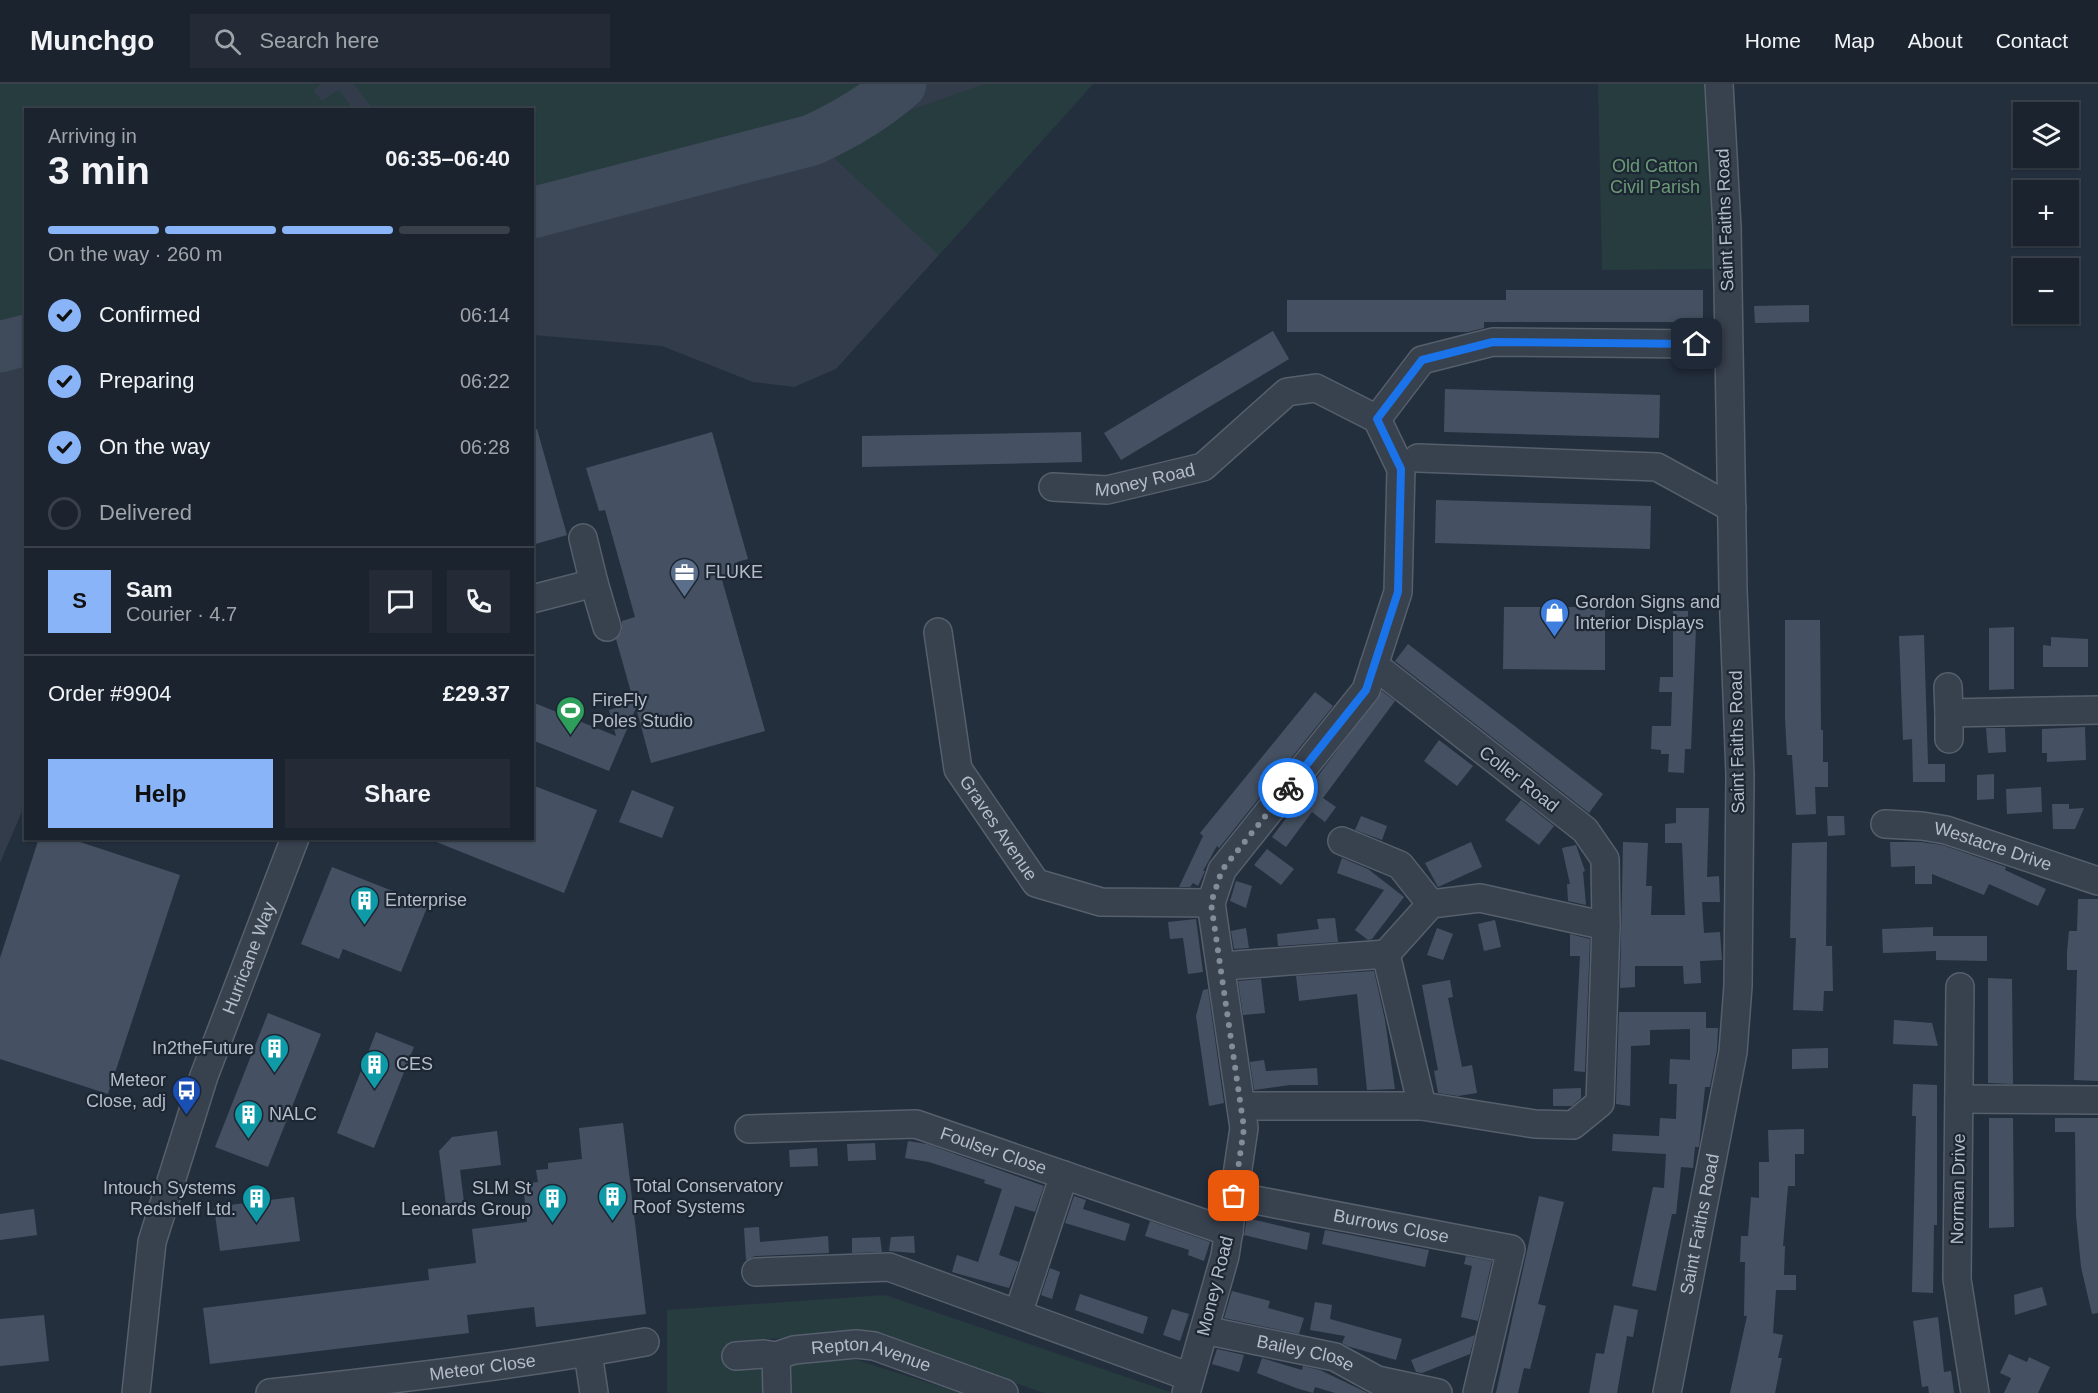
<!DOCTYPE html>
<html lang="en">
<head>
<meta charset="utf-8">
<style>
  :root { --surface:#1b232e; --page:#242b36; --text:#f1f3f6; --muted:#a0a4aa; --line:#39404a; --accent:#8ab4f8 }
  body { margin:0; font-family:Arial,sans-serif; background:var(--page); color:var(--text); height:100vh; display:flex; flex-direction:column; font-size:22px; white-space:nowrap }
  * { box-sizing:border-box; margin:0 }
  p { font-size:20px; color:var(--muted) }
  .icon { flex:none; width:33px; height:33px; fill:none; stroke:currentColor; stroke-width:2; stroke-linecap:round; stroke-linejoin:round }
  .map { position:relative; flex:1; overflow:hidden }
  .details { position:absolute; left:24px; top:24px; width:510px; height:732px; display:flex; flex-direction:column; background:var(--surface); border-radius:0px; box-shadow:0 2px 4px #0004,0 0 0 2px var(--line) }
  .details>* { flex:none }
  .fabs { position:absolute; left:2013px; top:18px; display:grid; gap:12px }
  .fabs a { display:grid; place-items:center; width:66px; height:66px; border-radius:0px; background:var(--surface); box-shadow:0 2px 4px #0004,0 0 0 2px var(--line); font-size:30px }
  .pin { position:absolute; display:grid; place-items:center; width:51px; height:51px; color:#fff; margin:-26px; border-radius:12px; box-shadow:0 3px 9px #0006 }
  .courier { position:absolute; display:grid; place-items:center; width:60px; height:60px; margin:-30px; border:4px solid #1a73e8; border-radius:50%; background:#fff; color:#222; box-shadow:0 2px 8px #0007 }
  .summary em { font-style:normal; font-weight:800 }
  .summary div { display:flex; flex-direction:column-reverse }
  .summary { display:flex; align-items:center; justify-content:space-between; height:102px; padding:0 24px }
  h1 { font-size:39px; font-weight:800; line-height:45px }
  .bar { display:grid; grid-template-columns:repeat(4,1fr); gap:9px 6px; align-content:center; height:72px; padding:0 24px }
  .bar i { height:8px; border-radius:4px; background:var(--line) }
  .bar .on { background:var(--accent) }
  .bar p { grid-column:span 4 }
  .line { display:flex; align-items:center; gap:15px; padding:0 24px; border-top:2px solid var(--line) }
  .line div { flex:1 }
  .round { display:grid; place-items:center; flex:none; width:63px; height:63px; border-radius:0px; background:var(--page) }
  ol { padding:0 24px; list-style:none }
  li { display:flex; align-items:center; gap:18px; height:66px }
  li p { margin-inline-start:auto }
  li .icon { padding:6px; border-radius:50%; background:var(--accent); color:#111; stroke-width:4 }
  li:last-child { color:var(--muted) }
  li i { width:33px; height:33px; border:3px solid var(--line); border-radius:50% }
  .action { display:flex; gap:12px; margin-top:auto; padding:12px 24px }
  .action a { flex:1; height:69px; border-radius:0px; background:var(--accent); color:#111; font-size:24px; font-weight:800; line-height:69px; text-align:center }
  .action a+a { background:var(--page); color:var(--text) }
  header { display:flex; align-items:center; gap:36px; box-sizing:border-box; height:84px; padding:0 30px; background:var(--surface); border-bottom:2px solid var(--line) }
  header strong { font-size:28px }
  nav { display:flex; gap:33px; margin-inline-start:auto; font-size:21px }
  .search { width:420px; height:54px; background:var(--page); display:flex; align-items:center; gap:15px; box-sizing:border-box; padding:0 21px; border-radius:0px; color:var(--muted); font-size:22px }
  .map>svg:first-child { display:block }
  .airport { fill:#323c4b }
  .green { fill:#263c3f }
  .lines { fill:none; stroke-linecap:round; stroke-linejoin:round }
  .taxiway { stroke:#3f4a5a; stroke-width:51 }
  .building { fill:#455162 }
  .minor-casing { stroke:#565f6c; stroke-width:30 }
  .minor { stroke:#38414e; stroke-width:27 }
  .done { stroke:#828b98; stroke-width:6; stroke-dasharray:0 10.8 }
  .route { stroke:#1a73e8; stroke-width:8 }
  .labels { text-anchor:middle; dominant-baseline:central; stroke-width:4.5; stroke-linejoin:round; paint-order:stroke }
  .park-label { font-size:18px; fill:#6b9a76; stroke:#1d2633 }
  .street-label { font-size:18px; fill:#b4bcc9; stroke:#1d2633 }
  .poi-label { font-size:18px; fill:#b4bcc9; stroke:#1d2633; text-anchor:start }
</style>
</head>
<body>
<header>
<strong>Munchgo</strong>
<div class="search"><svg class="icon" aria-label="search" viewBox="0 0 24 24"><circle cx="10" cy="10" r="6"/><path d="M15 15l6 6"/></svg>Search here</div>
<nav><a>Home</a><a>Map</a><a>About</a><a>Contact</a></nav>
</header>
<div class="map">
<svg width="2098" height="1309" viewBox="0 0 2098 1309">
  <rect width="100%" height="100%" fill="#242f3e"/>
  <path class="airport" d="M0,0H1093L836,285L794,303L753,298L662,262L533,251L532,26H26V718L0,779Z"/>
  <path class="green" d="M0,0H320L313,7L322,17L339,6L353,25L26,26L25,230L0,236Z
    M354,0H867L823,25L778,41L533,102L532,26L373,25Z
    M985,0H1093L939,171L833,73L911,26Z
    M1598,0H1707L1714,185L1602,186Z
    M885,1211L1173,1309H1044L873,1249L733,1257L736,1272L754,1275L765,1285L767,1309H667V1226Z
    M825,1266L961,1309H781L789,1270Z"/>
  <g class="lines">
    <path class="taxiway" d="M532,129L812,56C845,41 874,24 901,0
      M0,263L26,256"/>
  </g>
  <path class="building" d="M1506,206H1703V238H1484V244L1468,248H1287V216H1506Z
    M1809,221V238L1755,239L1754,222Z
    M1273,247L1289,275L1121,376L1104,349Z
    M1445,305L1660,311L1659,354L1444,348Z
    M537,345L567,451L532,461V346Z
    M712,348L748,475L737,478L741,491L722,496L765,647L651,679L636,624L609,687L532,656V618L616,652L609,626L634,619L616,555L622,547V537L635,533L605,426L599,427L586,384Z
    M1081,348L1082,378L862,383V352Z
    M1436,416L1651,422L1650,465L1435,459Z
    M1504,523H1605V586L1503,585Z
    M1673,527H1688V544H1696L1691,665H1685L1684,689L1668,688L1669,670H1661V666L1651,665L1652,642H1671L1672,608H1659L1660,593H1673Z
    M1785,536H1820L1821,646H1823V678H1828V703H1815L1816,730L1796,731L1792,671H1787L1785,634Z
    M2014,543V605L1989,606V544Z
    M1924,551L1928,680H1945V698H1913L1912,655L1903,656L1899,552Z
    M2051,553L2088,555V583H2043V561L2051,562Z
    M1408,560L1603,710L1589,729L1395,577Z
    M1382,607L1395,617L1323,714L1336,723L1325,738L1312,728L1286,763L1272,753Z
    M1315,608L1333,622L1219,764L1217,762L1203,787H1205L1198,802L1193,799L1190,803H1179L1203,752L1200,749Z
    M2085,643L2086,676L2047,678V669H2042V645Z
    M1986,644H2005L2006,668L1988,669Z
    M1439,656L1473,682L1457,702L1424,677Z
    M1994,690V715L1977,716V691Z
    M532,701L597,726L564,809L429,755L532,754Z
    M2041,703L2042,728L2007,730L2006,705Z
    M632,706L674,723L662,754L619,738Z
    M1521,716L1554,742L1539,761L1505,736Z
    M2052,720H2069V725L2084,724L2075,745H2053Z
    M1676,724H1709L1707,793L1719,792L1720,818H1702L1704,849L1720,848L1722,876L1700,877L1701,899L1684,900L1683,882H1635V903L1620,904L1623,758L1648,759L1646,802H1652L1651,831H1685L1682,759H1665V740L1676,739Z
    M1361,732L1387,742L1382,756L1355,746Z
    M1827,732H1844L1845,751L1828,752Z
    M39,754H68L180,791L108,1010L0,975V874Z
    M1471,758L1482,783L1438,803L1425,779Z
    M1827,758L1826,862H1832L1833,907H1824L1823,927L1793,926L1796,854H1790L1792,759Z
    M1890,758H1920L1942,761L2006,783L2005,786L2046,805L2038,822L1989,800L1984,811L1932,790V800H1915V782L1891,783Z
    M1576,761L1585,787L1583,788L1586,821L1568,817L1567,800H1570L1562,764Z
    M1267,765L1294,785L1281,801L1254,781Z
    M1342,774L1368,785L1404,813L1372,855L1368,856L1355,846L1384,806L1337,789Z
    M332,783L428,821L401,888L343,865L339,875L301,860Z
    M1236,797L1252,802L1246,824L1230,817Z
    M2078,815H2098V997L2074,996L2077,886H2067V868L2069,847H2077Z
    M1335,834L1338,858L1278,862L1277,850L1319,845L1317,835Z
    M1196,835L1203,888L1188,890L1183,854L1170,855L1168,838Z
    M1495,836L1501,863L1484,867L1478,840Z
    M1933,843V852H1987V877L1936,876V867L1883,869L1882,845Z
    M1246,844L1249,864L1234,865L1231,847Z
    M1437,844L1453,850L1443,876L1427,871Z
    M1570,850L1590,855L1585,988L1574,987L1580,872H1570Z
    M1374,887L1385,936L1395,1005L1367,1006L1357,910L1299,917L1296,892Z
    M1988,894L2012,895L2013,1000L1988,999Z
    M1261,895L1265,929L1243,931L1238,897Z
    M1450,896L1453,913L1448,914L1462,983L1472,981L1477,1009L1458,1012L1438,1009L1434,987L1438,986L1422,901Z
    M1208,905L1224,1019L1209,1022L1196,932L1203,906Z
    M1619,928H1706V944H1718L1717,966L1710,1003H1705L1699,1063H1695L1693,1084L1681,1083L1676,1130H1672L1656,1207L1632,1202L1653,1103L1664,1104L1666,1070L1612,1067L1613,1050L1659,1052L1660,1034L1676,1035L1677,1000H1669L1670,975L1690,976V945L1650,946V961L1631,962L1630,1022L1616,1020Z
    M268,929L321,950L268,1083L215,1063Z
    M1894,936L1932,939L1938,962L1893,960Z
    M376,948L414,963L374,1064L337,1049Z
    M1828,964V984L1792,985V965Z
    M1264,976L1266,987L1317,984L1318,1001H1290L1254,1006L1250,978Z
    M1913,1000L1937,1001V1141H1934L1933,1209L1912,1208L1916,1032H1912Z
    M1581,1004V1014L1572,1022H1553V1005Z
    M1989,1034H2013L2014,1143L1989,1144Z
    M2055,1034H2098V1229L2092,1230L2081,1183L2076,1132L2075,1048H2055Z
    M623,1039L646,1230L536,1243L534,1223L467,1231L469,1249L210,1280L203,1224L429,1196L428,1185L476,1179L472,1145L527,1138L523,1100L538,1098L536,1086L548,1085V1079L582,1075L579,1044Z
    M1804,1045V1070H1795V1102H1788L1783,1162H1785L1784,1191H1796V1206H1776L1773,1249L1783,1251L1778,1274H1782L1775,1309H1730L1747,1232H1744L1745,1178H1740L1741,1152H1748L1751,1113L1759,1114V1078H1769L1768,1046Z
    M497,1047L501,1081L460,1086L465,1126L447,1129L439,1067L452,1053Z
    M908,1057L927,1060L1044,1102L1035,1128L1015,1122L999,1171L1019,1178L1009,1204L952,1188L957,1171L978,1178L1002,1105L984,1099L985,1096L929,1078L905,1074Z
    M875,1059L876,1076L848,1077L847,1060Z
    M817,1064L818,1082L790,1083L789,1066Z
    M1074,1112L1086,1116L1083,1125L1130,1140L1125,1157L1065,1139Z
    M1539,1112L1564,1118L1538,1220L1546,1222L1530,1285L1524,1284L1518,1309H1496Z
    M294,1113L300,1157L220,1167L214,1123Z
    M34,1125L37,1151L0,1156V1130Z
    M1247,1134L1310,1149L1307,1166L1244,1151Z
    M1150,1137L1210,1158L1204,1177L1188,1171L1189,1166L1145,1152Z
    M759,1143L760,1158L828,1152L829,1169L755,1172L746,1176L744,1144Z
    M1325,1146L1429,1166L1425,1183L1322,1160Z
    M914,1152L915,1169L889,1167L891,1153Z
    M880,1153L882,1168L852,1169V1154Z
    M1466,1172L1492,1177L1478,1237L1461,1233L1472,1182L1464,1180Z
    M1050,1184L1060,1188L1052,1215L1041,1211Z
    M2042,1203L2047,1221L2015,1231L2014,1211Z
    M1232,1207L1270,1217L1268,1224L1304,1234L1299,1250L1224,1234Z
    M1080,1210L1148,1233L1143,1250L1075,1226Z
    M1315,1218L1332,1221L1330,1235L1402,1255L1396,1276L1347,1262L1342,1259L1345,1252L1310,1246Z
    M1614,1221L1638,1226L1633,1253L1627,1252L1617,1309H1589L1596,1269L1604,1270Z
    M1172,1225L1189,1230L1180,1257L1163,1251Z
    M44,1231L49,1277L0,1282V1235Z
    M1938,1233L1944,1288L1951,1287L1954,1309H1929L1928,1302L1922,1303L1913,1237Z
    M1475,1251L1470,1270L1422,1289L1416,1288L1411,1276Z
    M1217,1265L1244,1271L1239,1288L1212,1280Z
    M2009,1270L2027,1278L2029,1273L2050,1283L2038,1309H2004L2011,1294L2000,1289Z
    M1262,1274L1302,1286L1303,1282L1320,1286L1368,1309H1335L1315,1303L1313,1309L1296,1304L1257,1289Z"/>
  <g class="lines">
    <defs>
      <g id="minor">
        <path d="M1377,335L1422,276L1493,258L1697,260"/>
        <path d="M1418,374L1657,383L1732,424"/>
        <path id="s1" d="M1053,403L1107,406L1203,383L1287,308L1316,304L1377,335L1401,385L1398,508L1366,606L1222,786L1211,819L1244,1044L1225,1172L1186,1309"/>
        <path d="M594,499L607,543"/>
        <path d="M532,515L594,499L583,454"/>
        <path id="s2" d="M938,548L958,685L1036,799L1101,818L1211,819"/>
        <path d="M1948,603L1949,629L2098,626"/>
        <path d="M1949,629V655"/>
        <path id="s3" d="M1885,740L1922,742L1946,746L2098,797"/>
        <path d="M1342,757L1400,781L1431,820"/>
        <path d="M1222,882L1386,870"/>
        <path d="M1960,903L1957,1195L1975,1309"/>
        <path d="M1959,1015L2098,1016"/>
        <path d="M1241,1022H1422L1535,1040L1573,1041L1600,1019L1606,842L1605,775L1585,746L1374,581"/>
        <path d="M1422,1022L1386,870L1431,820L1480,814L1606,842"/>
        <path id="s4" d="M749,1045L916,1040L1229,1148"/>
        <path id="s5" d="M1234,1112L1511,1165L1477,1309"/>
        <path d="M756,1188L889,1183L1190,1293"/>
        <path d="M1018,1230L1064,1091"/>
        <path id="s6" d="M1204,1246L1335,1273L1377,1296L1438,1309"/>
        <path d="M588,1269L594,1309"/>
        <path id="s7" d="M736,1272L764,1270L776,1272L794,1266L856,1260L874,1262L1004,1309"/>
        <path d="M776,1272L777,1309"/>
        <path id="s8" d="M136,1309L152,1158L204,992L295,754"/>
        <path id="s9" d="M270,1309C396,1295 521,1281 645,1258"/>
        <path id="s10" d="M1667,1309L1733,968L1738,902L1740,691L1733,506L1727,143L1719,0"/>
      </g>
    </defs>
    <use href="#minor" class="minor-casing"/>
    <use href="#minor" class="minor"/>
  </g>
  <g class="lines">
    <path class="done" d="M1234,1112L1244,1044L1211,819L1222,786L1288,704"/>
    <path class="route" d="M1288,704L1366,606L1398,508L1401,385L1377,335L1422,276L1493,258L1697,260"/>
  </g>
  <defs>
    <symbol id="office-pin" viewBox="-11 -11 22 30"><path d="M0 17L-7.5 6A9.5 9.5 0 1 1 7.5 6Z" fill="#5c6f8a" stroke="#1d2633"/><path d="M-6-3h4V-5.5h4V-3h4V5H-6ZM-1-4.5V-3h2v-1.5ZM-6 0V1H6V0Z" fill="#fff"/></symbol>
    <symbol id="shop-pin" viewBox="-11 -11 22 30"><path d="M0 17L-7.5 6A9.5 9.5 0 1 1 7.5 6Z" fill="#3f7fe0" stroke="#1d2633"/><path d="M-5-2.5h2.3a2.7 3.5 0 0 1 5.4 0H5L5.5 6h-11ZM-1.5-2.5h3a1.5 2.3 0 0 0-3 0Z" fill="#fff"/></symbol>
    <symbol id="stadium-pin" viewBox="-11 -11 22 30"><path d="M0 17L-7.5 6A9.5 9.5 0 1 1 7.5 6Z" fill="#2e9e5b" stroke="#1d2633"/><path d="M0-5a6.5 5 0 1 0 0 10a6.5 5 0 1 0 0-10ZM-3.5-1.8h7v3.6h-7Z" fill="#fff"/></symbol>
    <symbol id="building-pin" viewBox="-11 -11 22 30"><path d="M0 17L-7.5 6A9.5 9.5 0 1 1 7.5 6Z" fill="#0f9aa8" stroke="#1d2633"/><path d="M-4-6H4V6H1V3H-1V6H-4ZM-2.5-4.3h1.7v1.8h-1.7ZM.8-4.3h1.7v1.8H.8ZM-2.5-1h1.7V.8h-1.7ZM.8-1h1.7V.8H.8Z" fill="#fff"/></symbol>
    <symbol id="bus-pin" viewBox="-11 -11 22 30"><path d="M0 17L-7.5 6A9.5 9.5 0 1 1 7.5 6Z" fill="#1a4fb4" stroke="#1d2633"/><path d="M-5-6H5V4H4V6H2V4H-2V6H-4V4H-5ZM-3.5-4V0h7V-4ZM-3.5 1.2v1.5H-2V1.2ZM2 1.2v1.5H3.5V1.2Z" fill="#fff"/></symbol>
  </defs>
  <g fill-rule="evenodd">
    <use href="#office-pin" x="668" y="472" width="33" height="45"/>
    <use href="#shop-pin" x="1538" y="512" width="33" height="45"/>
    <use href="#stadium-pin" x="554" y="610" width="33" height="45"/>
    <use href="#building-pin" x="348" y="800" width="33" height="45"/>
    <use href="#building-pin" x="258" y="948" width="33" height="45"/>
    <use href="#building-pin" x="358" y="964" width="33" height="45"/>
    <use href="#bus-pin" x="170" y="990" width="33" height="45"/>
    <use href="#building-pin" x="232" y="1014" width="33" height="45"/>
    <use href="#building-pin" x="596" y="1096" width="33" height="45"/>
    <use href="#building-pin" x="240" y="1098" width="33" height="45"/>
    <use href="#building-pin" x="536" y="1098" width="33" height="45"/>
  </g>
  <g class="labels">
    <g class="park-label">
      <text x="1655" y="82">Old Catton<tspan x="1655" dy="21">Civil Parish</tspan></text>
    </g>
    <g class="street-label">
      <text transform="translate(1725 136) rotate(-92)">Saint Faiths Road</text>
      <text stroke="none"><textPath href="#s1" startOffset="93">Money Road</textPath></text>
      <text transform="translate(1737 658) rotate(-91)">Saint Faiths Road</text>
      <text transform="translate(1519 695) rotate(38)">Coller Road</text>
      <text stroke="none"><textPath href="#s2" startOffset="210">Graves Avenue</textPath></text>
      <text stroke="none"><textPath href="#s3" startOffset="111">Westacre Drive</textPath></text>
      <text stroke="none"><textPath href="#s8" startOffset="452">Hurricane Way</textPath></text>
      <text stroke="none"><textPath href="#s4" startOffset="249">Foulser Close</textPath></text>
      <text transform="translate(1958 1105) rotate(-89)">Norman Drive</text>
      <text stroke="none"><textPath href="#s10" startOffset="172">Saint Faiths Road</textPath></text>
      <text stroke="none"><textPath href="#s5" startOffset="160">Burrows Close</textPath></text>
      <text transform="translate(1215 1202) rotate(-76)">Money Road</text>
      <text stroke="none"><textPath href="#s6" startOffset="104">Bailey Close</textPath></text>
      <text stroke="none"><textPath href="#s7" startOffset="138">Repton Avenue</textPath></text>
      <text stroke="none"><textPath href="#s9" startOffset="214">Meteor Close</textPath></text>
    </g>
    <g class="poi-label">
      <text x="705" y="488">FLUKE</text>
      <text x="1575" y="518">Gordon Signs and<tspan x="1575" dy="21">Interior Displays</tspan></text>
      <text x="592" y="616">FireFly<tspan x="592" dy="21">Poles Studio</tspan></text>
      <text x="385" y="816">Enterprise</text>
      <text x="254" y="964" text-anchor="end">In2theFuture</text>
      <text x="396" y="980">CES</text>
      <text x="166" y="996" text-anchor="end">Meteor<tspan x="166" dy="21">Close, adj</tspan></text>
      <text x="269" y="1030">NALC</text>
      <text x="633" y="1102">Total Conservatory<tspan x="633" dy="21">Roof Systems</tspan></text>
      <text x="236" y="1104" text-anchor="end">Intouch Systems<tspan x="236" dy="21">Redshelf Ltd.</tspan></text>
      <text x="531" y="1104" text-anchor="end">SLM St<tspan x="531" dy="21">Leonards Group</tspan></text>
    </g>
  </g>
</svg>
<div class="fabs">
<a><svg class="icon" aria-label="layers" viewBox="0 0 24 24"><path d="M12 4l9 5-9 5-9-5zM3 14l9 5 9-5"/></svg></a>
<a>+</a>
<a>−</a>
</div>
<div class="pin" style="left:1234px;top:1112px;background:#ea580c"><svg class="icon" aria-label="bag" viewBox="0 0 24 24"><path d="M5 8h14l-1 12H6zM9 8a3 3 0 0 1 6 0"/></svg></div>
<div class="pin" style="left:1697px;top:260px;background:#1f2937"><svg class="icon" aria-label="home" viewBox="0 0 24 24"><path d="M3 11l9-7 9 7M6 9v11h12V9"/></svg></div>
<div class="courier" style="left:1288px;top:704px"><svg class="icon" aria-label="bike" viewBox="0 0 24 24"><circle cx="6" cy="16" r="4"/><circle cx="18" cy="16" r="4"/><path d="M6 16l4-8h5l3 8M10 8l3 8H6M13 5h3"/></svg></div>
<section class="details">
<div class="summary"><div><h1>3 min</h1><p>Arriving in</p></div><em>06:35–06:40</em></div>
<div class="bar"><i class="on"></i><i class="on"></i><i class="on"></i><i></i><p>On the way · 260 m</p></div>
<ol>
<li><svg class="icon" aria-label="check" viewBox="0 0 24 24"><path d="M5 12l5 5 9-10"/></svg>Confirmed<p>06:14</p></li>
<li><svg class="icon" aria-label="check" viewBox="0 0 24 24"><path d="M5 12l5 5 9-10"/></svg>Preparing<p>06:22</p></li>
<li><svg class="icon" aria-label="check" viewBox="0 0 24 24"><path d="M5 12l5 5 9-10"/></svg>On the way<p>06:28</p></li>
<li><i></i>Delivered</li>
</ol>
<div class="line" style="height:108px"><b class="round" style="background:var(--accent);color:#111">S</b><div><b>Sam</b><p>Courier · 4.7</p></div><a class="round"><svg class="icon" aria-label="chat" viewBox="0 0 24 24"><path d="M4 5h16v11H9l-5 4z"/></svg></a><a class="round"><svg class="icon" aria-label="phone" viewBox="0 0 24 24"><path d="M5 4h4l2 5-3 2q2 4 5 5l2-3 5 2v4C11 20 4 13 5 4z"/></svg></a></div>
<div class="line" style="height:78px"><div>Order #9904</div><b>£29.37</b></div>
<div class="action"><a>Help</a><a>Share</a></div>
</section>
</div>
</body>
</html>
